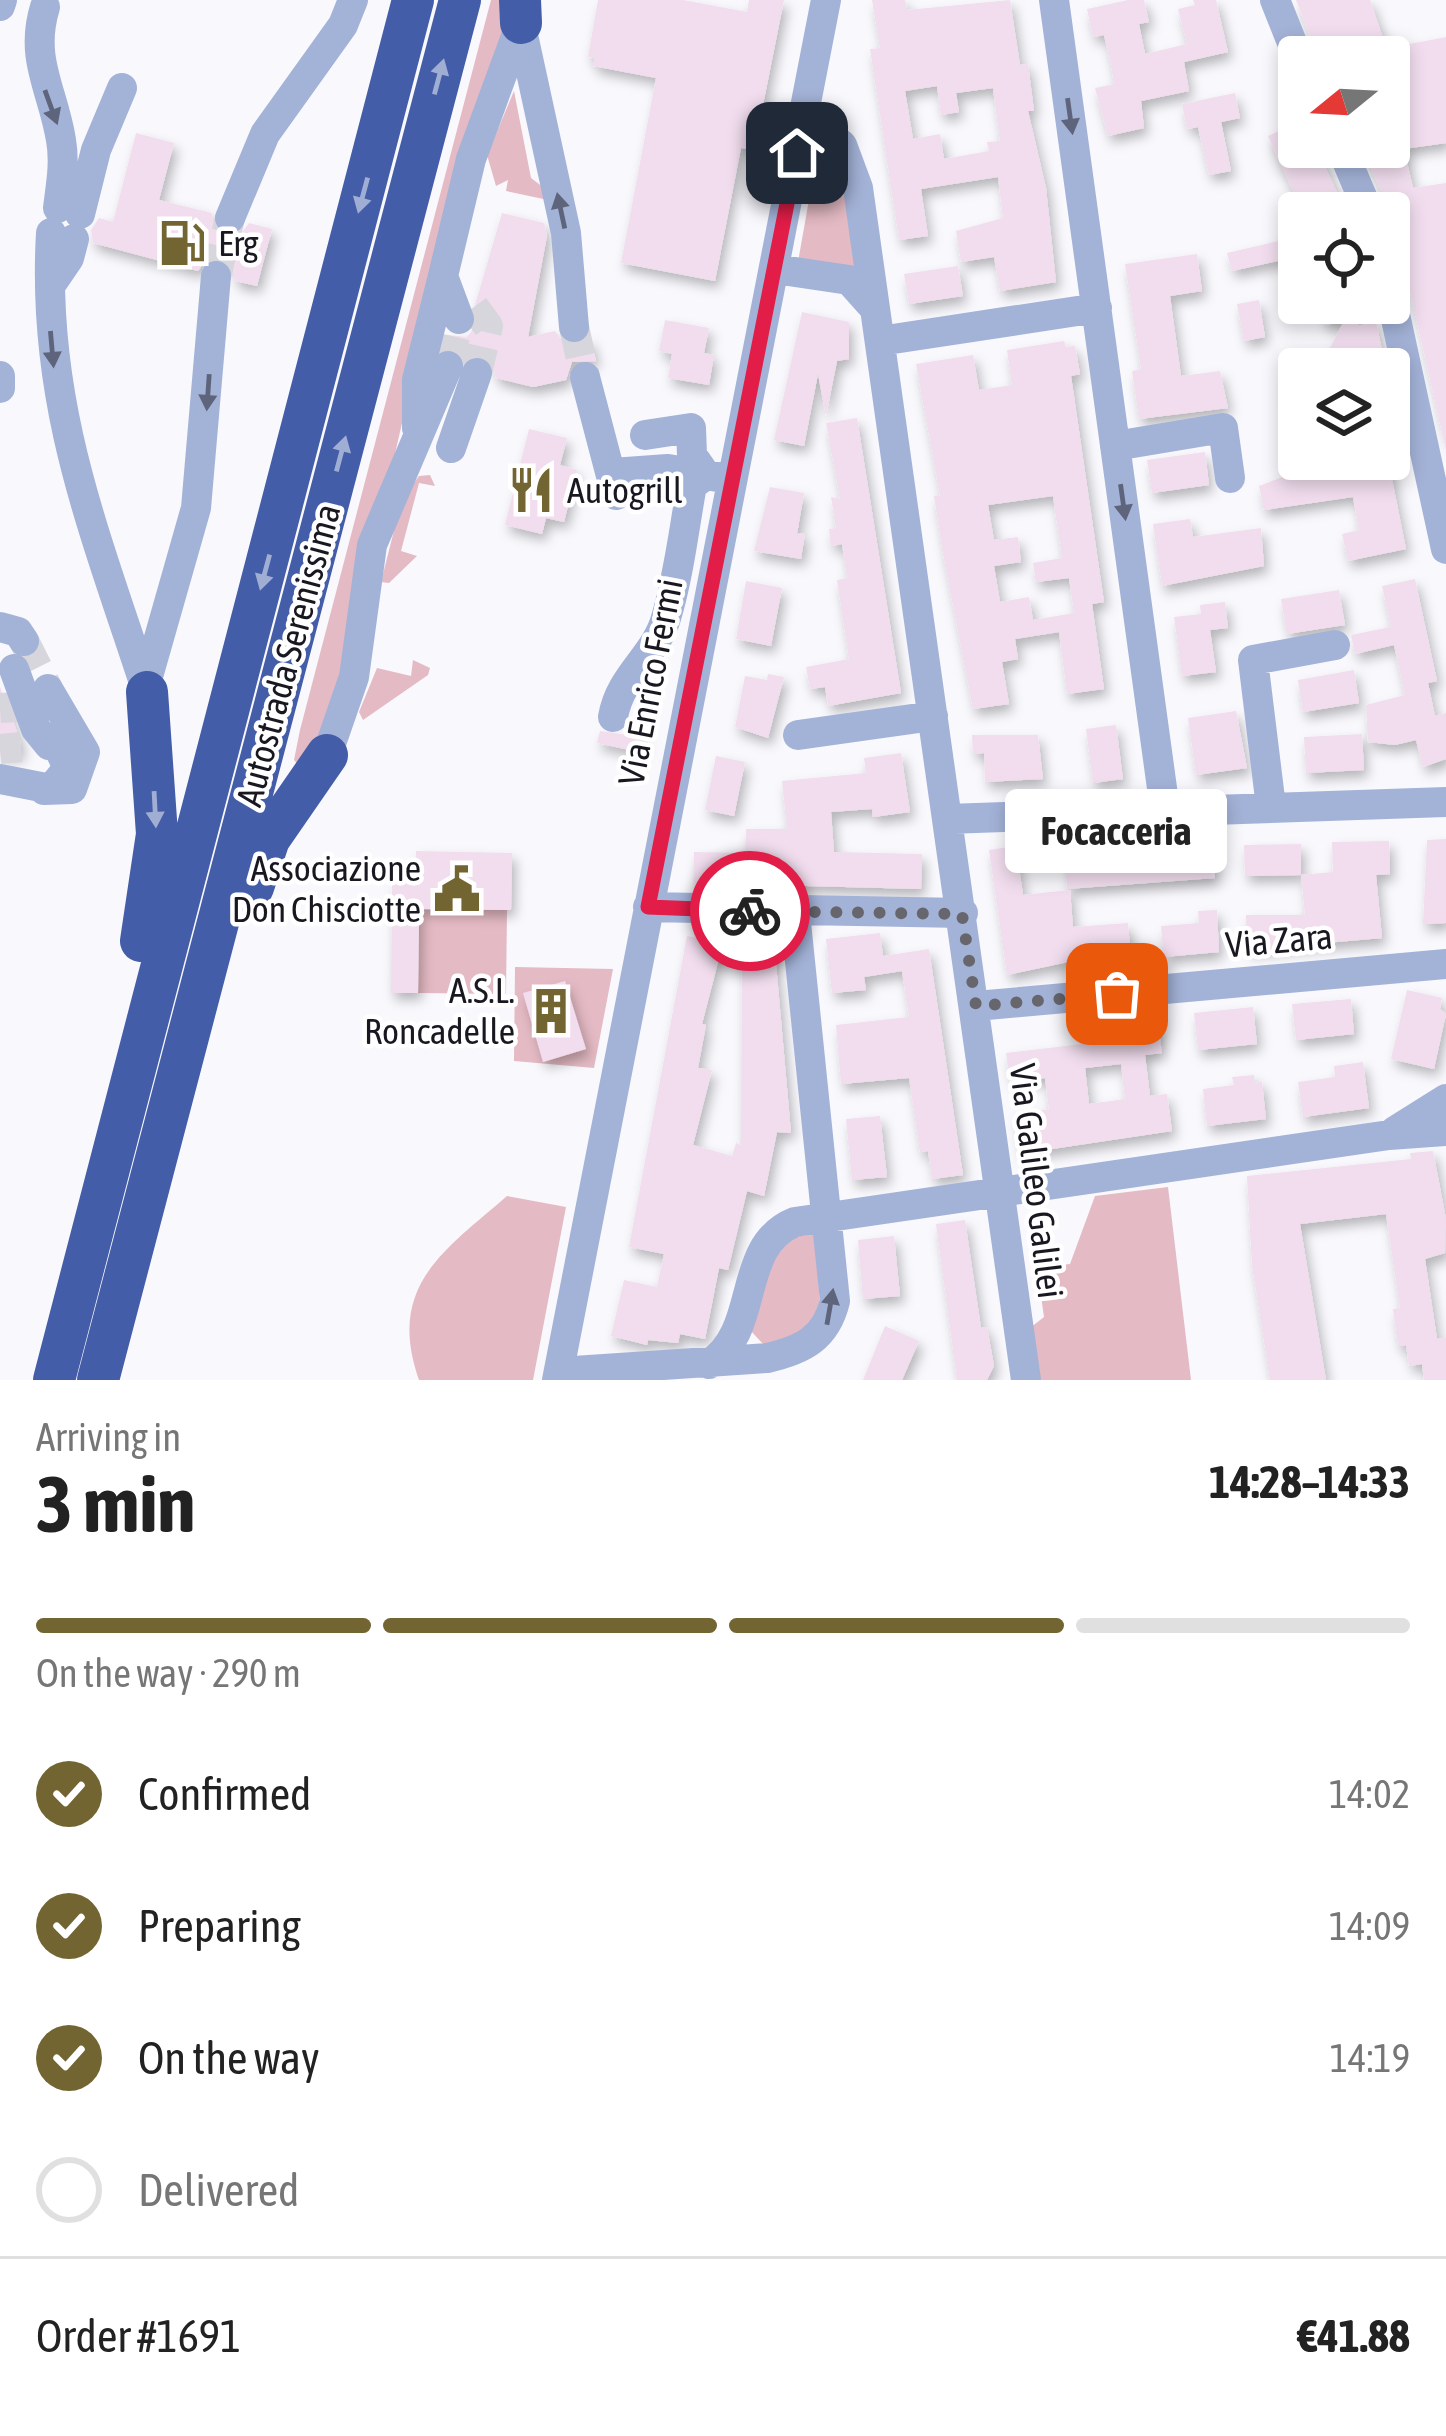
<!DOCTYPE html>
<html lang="en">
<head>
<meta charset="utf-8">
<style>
  :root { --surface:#fff; --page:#f2f2f2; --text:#222; --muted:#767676; --line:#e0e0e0; --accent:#726532 }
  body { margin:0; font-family:"Asap Condensed",sans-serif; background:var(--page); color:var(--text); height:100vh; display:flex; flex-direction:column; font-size:45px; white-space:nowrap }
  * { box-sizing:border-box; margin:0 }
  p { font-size:39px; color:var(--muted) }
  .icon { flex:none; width:66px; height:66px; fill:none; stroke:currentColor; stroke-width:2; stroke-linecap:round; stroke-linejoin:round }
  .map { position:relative; height:1380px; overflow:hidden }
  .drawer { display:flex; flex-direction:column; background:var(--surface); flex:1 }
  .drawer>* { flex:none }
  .needle { width:78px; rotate:252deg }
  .fabs { position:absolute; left:1278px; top:36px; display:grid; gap:24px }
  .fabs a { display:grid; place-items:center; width:132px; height:132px; border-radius:12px; background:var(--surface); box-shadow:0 6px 18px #0003; font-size:60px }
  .pin { position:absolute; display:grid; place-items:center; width:102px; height:102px; color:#fff; margin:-51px; border-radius:24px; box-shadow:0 6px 18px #0006 }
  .courier { position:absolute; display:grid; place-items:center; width:120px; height:120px; margin:-60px; border:9px solid #e11d48; border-radius:50%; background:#fff; color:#222; box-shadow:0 3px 15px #0007 }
  .bubble { position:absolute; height:84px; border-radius:12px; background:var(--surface); box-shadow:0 6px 18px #0003; font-size:39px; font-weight:700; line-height:84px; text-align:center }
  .summary em { font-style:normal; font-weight:700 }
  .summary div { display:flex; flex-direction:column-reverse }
  .summary { display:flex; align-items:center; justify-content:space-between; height:204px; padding:0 36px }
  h1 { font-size:78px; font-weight:700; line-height:90px }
  .bar { display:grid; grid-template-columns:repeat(4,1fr); gap:18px 12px; align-content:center; height:144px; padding:0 36px }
  .bar i { height:15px; border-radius:9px; background:var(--line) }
  .bar .active { background:var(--accent) }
  .bar p { grid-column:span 4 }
  .line { display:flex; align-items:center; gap:30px; padding:0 36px; border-top:3px solid var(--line) }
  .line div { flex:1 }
  ol { padding:0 36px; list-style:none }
  li { display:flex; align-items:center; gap:36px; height:132px }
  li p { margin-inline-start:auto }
  li .icon { padding:12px; border-radius:50%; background:var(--accent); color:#fff; stroke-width:4 }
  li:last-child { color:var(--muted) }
  li i { width:66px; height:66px; border:6px solid var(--line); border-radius:50% }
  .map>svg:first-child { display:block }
  .green { fill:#e4bac4 }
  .building { fill:#f1ddee; fill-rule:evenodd; filter:url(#shadow) }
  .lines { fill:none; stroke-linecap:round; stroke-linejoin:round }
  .minor-tunnel { stroke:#d7d6dc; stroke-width:30; stroke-dasharray:30 15; stroke-linecap:butt }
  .minor { stroke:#a3b2d7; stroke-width:30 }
  .highway { stroke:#435da8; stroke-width:42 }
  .oneway { fill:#a1aed4 }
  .oneway2 { fill:#5e647b }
  .done { stroke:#67666d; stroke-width:12; stroke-dasharray:0 21.6 }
  .route { stroke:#e11d48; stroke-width:15 }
  .labels { text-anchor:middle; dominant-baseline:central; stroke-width:9; stroke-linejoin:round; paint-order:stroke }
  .poi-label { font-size:36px; fill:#19171f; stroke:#fff; text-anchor:start }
  .street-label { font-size:36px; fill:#19171f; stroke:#fff }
</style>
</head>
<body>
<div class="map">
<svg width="1446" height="1380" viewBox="0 0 1446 1380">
  <defs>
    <filter id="shadow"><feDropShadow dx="4" dy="7" stdDeviation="6" flood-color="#0004"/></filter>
  </defs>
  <rect width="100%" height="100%" fill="#f9f8fd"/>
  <path class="green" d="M491,0H507L503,34L402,423L336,712L299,766L294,760L300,730Z
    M514,91L531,178L552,194L553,201L506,191L508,180L496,186L487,155Z
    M820,137L843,159L856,267L798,262Z
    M430,475L435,486L419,483L401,551L417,556L389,583L381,582L402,499L419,476Z
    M413,660L430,668L428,675L363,720L359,712L377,668L411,676Z
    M419,909L507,910L506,994L418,993Z
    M515,967L613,969L594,1068L514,1061Z
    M1168,1187L1191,1380H1037L1030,1328L1044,1317L1037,1268L1070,1264L1095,1196Z
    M507,1196L566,1207L533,1380H419C386,1286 444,1251 507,1196Z
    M815,1234L820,1304L815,1325L766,1347L750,1330L776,1250L785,1238Z"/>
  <path class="building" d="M598,0H683L747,12L749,0H784L754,150L741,148L715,281L621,263L656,78L593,66L595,58L588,57Z
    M872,0H905L907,10L1010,0L1020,65L1028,64L1034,111H1028L1046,188L1056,282L1000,291L994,257L961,262L956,231L1003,218L998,177L921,189L928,236L899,240L870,49L880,48ZM937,86L941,115L959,112L956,93L993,88L1000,141L987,142L989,151L944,159L940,134L913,139L905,91Z
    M1128,0H1144L1149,22L1139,24L1145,54L1187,44L1178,9L1195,5L1193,0H1216L1228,52L1184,62L1189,91L1141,101L1144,128L1108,136L1095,88L1114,84L1111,65L1104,35L1093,37L1087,9Z
    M1296,0H1370L1389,56V48L1446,37V143L1404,149L1413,188L1446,183V450L1408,283L1396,269L1389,242L1387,205L1362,147H1389V57H1318Z
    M1235,93L1240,118L1221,122L1231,171L1209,175L1198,127L1187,129L1182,104Z
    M1299,122V147H1316L1341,201L1314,213H1303L1268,136Z
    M136,133L174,143L159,200L212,213L214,229L224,236L241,234L249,223L272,229L257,286L235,281L233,267L219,257L207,259L198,271L93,243L91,230L99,218L113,222Z
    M502,213L544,223L547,236L528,337L555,331L565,344L574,346L590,337L596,361L572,362L566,380L533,387L496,378L492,361L484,355L465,358L445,347L448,335L467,337L478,323L475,305Z
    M1299,228V279H1291L1287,259L1232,271L1227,253L1283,240L1282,231Z
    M1197,254L1202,291L1170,296L1181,376L1220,371L1228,408L1139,419L1132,371L1141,369L1125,264Z
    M958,266L963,296L909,304L904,274Z
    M1259,300L1265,337L1244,341L1237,304Z
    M1320,303H1354L1359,326L1376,322L1386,369H1334L1330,348L1344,321L1325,325Z
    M802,312L849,322V359L837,361L826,416L818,374L804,446L774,440Z
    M665,320L709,328L704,353L714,355L709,385L668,378L672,354L659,351Z
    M1064,341L1066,347L1075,346L1080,374L1071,376L1104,602L1092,604L1104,689L1067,694L1059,632L1015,639L1018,659L1002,662L1009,704L973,709L943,554L934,496H940L916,364L973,355L979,390L1012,385L1007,350ZM1053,496L1062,558L1033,563L1036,582L1069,578L1074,613L1033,620L1029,597L1000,602L994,566L1021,562L1018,537L994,540L988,505Z
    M1299,379V427L1291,428L1282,383Z
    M857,418L901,693L828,706L825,687L810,689L806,667L849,659L837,580L847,578L842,544L831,546L829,529L836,528L831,497L840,499L826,423Z
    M529,429L567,438L560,465L577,470L564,522L546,518L542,534L505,525Z
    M1205,452L1209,485L1152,493L1147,460Z
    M1388,459L1406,549L1348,561L1342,534L1359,530L1353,497L1264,510L1259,486L1285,476L1283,471Z
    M770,487L804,493L797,534L805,533L801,559L754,551Z
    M1190,519L1193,537L1261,528L1264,566L1162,586L1153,524Z
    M1415,579L1437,681L1428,683L1435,716L1446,713V759L1423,767L1416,740L1395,745L1368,742L1366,705L1405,695L1394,645L1355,654L1351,635L1391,627L1382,586Z
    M746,581L782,588L771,646L736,639Z
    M1339,590L1345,625L1287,634L1281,599Z
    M1225,602L1228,628L1210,630L1216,672L1182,676L1174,617L1201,614L1200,605Z
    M1354,670L1359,703L1303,712L1298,680Z
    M768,674L784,677L768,738L735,727L745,676L767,680Z
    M0,687L20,740L21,754L0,755Z
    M1236,711L1247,768L1196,775L1188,718Z
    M1116,725L1123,779L1093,783L1086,729Z
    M600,731L643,737L639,752L597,743Z
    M1362,734L1364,770L1306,773L1304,737Z
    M972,735H1038L1043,779L985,782L984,753L973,754Z
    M901,753L910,812L873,817L872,809L831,812L834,852L922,854L921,889L694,883V852L746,853V829H787L782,781L866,773L864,758Z
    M716,756L745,762L734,816L705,810Z
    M1446,839V923L1423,924L1427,840Z
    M1389,841L1390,874L1376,875L1382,938L1247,950L1246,915H1305L1301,875L1333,872L1332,842Z
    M1301,844V875L1245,876L1244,845Z
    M1016,846L1023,895L1070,890L1073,927L1128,923L1131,960L1073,961L1007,975L989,850Z
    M1214,847L1215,878L1067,889L1065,853Z
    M416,851L512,853L511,910L419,909L418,993H391L392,882L415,883Z
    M1217,910L1219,952L1164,957L1161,926L1199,923L1198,911Z
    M880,933L883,956L929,949L963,1175L932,1179L928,1151L920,1152L909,1078L841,1084L836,1025L909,1017L902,971L864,977L866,990L832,993L826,939Z
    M687,936L723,943L702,1024L706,1025L698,1068L712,1070L693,1145L732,1156L736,1143L741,1145L742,941H774L791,1133L777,1132L764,1196L747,1191L728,1270L719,1268L705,1339L680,1334L678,1343L648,1340L647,1345L611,1336L624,1280L657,1287L664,1254L629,1247Z
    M565,981L586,1049L543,1062L523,993Z
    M1407,990L1442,998L1440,1009L1446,1014L1434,1069L1391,1059Z
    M1351,999L1354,1034L1296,1040L1292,1004Z
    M1253,1007L1257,1044L1198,1050L1194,1013Z
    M1157,1017L1162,1053L1145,1055L1150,1096L1167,1094L1172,1131L1019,1154L1014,1114L1049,1109L1045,1078L1010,1082L1006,1053L1099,1042L1097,1024ZM1121,1064L1125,1099L1089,1104L1085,1068Z
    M1363,1062L1369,1108L1303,1117L1298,1082L1335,1077L1334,1066Z
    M1254,1075V1083L1262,1082L1266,1119L1207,1126L1203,1089L1234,1085L1232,1077Z
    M880,1116L887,1177L852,1180L846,1119Z
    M1433,1151L1446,1219L1445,1253L1425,1259L1437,1339L1446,1338V1380H1424L1422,1364L1409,1366L1406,1345L1398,1346L1393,1309L1400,1308L1386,1214L1300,1224L1326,1380H1270L1252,1265L1247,1176L1411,1159L1410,1153Z
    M965,1220L981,1328L987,1327L994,1366L987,1380H957L936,1224Z
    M894,1236L900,1296L863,1299L858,1240Z
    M885,1326L919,1341L902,1380H863Z"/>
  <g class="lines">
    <path class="minor-tunnel" d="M216,276L230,218
      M474,307L488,326L477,373
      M574,327L585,377
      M448,366L459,319
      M24,641L48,689
      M0,708L17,707
      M0,749L21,747"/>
    <path class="minor" d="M1054,0L1165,810
      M1275,0L1299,60
      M0,6L2,0
      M45,7C29,59 53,90 61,140C65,163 61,184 58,208
      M521,26L566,233L574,327
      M804,114L842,145L858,188L1026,1380
      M1341,147L1369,213
      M80,214L96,150L122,88
      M230,218L265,134L343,25L353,0
      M51,233C41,405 95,532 147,692
      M775,269L849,280L875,309
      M50,286L69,258L74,239
      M1389,287L1446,549
      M459,319L443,276L471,159L521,23
      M880,341L1097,308
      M0,376V388
      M585,377L616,495
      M417,428V380L443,276
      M645,435L691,428L692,455L706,475
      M1115,446L1223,428L1230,478
      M451,448L477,373
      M612,473L668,469L706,475
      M0,627L18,632L24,641
      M14,669L36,729L49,745
      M147,680L196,508L216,276
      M613,717C620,675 655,657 666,618C679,575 684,528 692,485L706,475L729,479
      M798,735L933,716
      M327,755L354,677L372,545L448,366
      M0,779L51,789L68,768L60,751
      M44,790L72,789L85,752L48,689
      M1271,807L1253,660L1335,645
      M948,819L1446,802
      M648,907L963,913
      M976,1006L1446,964
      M1395,1131L1446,1099
      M709,1364C762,1330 735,1246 795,1222L1389,1135L1446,1131
      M559,1372L767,1358C803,1350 826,1338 835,1301L795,913
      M557,1380L826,0"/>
    <path class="highway" d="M520,0L521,23
      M253,887L269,839L327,755
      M141,941L157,834L147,692
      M54,1380L413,0
      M98,1380L460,0"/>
  </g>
  <defs><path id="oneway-solid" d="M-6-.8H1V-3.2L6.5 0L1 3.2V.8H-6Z" transform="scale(3)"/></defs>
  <g class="oneway">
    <use href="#oneway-solid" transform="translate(439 77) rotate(-75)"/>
    <use href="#oneway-solid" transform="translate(363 195) rotate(105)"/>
    <use href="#oneway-solid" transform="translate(341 454) rotate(-75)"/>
    <use href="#oneway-solid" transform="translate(265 572) rotate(105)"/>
    <use href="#oneway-solid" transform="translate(155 809) rotate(87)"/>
  </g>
  <g class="oneway2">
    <use href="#oneway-solid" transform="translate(51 107) rotate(70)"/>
    <use href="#oneway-solid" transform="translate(1070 116) rotate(82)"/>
    <use href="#oneway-solid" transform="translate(561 211) rotate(-102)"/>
    <use href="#oneway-solid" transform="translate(52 349) rotate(85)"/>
    <use href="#oneway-solid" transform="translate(208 392) rotate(94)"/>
    <use href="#oneway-solid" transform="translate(1123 502) rotate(82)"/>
    <use href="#oneway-solid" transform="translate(830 1307) rotate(-80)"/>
  </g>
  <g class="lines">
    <path class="done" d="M750,911L962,914L976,1006L1117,994"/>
    <path class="route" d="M750,911L648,907L797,153"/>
  </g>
  <defs>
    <symbol id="fuel-bare" viewBox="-9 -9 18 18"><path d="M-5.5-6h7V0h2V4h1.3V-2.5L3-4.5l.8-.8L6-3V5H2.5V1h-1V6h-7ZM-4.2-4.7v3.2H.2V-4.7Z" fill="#726532" stroke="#fff" stroke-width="2.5" paint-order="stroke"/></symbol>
    <symbol id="restaurant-bare" viewBox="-9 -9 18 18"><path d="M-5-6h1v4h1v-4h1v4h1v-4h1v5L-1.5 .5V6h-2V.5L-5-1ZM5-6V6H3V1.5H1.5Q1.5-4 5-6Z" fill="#726532" stroke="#fff" stroke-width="2.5" paint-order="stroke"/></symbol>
    <symbol id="civic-bare" viewBox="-9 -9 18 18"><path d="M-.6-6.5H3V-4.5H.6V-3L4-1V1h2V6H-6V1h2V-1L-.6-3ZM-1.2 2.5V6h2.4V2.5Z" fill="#726532" stroke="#fff" stroke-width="2.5" paint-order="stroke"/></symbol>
    <symbol id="building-bare" viewBox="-9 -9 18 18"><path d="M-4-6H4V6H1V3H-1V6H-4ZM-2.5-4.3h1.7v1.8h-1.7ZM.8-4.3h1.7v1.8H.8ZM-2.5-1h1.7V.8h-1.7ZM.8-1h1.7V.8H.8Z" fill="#726532" stroke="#fff" stroke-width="2.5" paint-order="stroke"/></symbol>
  </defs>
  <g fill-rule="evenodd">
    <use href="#fuel-bare" x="149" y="210" width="66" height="66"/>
    <use href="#restaurant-bare" x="498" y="457" width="66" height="66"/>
    <use href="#civic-bare" x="424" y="856" width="66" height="66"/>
    <use href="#building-bare" x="518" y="978" width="66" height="66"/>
  </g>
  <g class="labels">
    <g class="poi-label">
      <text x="218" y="243">Erg</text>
      <text x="567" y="490">Autogrill</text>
      <text x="421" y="868" text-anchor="end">Associazione<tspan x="421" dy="41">Don Chisciotte</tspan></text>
      <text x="515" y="990" text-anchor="end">A.S.L.<tspan x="515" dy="41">Roncadelle</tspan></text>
    </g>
    <g class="street-label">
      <text transform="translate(288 655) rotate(-75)">Autostrada Serenissima</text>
      <text transform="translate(650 682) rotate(-79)">Via Enrico Fermi</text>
      <text transform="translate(1279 940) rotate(-5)">Via Zara</text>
      <text transform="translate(1037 1181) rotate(83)">Via Galileo Galilei</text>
    </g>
  </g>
</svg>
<div class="fabs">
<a><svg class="needle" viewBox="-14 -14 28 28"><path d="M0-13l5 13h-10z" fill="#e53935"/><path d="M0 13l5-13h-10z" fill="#767676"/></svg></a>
<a><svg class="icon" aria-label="locate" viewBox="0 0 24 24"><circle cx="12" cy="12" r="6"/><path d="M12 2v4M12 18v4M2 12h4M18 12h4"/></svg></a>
<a><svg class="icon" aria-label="layers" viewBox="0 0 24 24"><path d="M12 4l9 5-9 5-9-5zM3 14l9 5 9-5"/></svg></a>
</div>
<div class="pin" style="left:1117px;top:994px;background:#ea580c"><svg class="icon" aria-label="bag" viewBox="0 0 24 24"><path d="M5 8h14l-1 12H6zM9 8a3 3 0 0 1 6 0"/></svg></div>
<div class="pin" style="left:797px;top:153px;background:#1f2937"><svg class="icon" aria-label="home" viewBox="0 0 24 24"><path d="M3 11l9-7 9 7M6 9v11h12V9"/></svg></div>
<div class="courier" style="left:750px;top:911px"><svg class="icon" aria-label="bike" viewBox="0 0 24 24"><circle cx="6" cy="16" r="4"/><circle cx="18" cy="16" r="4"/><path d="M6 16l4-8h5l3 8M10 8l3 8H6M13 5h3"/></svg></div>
<div class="bubble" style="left:1005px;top:789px;width:222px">Focacceria</div>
</div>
<section class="drawer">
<div class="summary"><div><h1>3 min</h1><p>Arriving in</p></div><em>14:28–14:33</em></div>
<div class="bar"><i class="active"></i><i class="active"></i><i class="active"></i><i></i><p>On the way · 290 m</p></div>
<ol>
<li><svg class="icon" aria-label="check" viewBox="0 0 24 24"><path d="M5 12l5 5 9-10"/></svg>Confirmed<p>14:02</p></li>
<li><svg class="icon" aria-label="check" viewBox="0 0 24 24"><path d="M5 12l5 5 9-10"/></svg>Preparing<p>14:09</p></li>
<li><svg class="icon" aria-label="check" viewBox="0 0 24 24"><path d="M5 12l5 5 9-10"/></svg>On the way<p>14:19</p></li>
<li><i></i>Delivered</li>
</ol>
<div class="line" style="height:156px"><div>Order #1691</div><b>€41.88</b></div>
</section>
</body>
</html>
